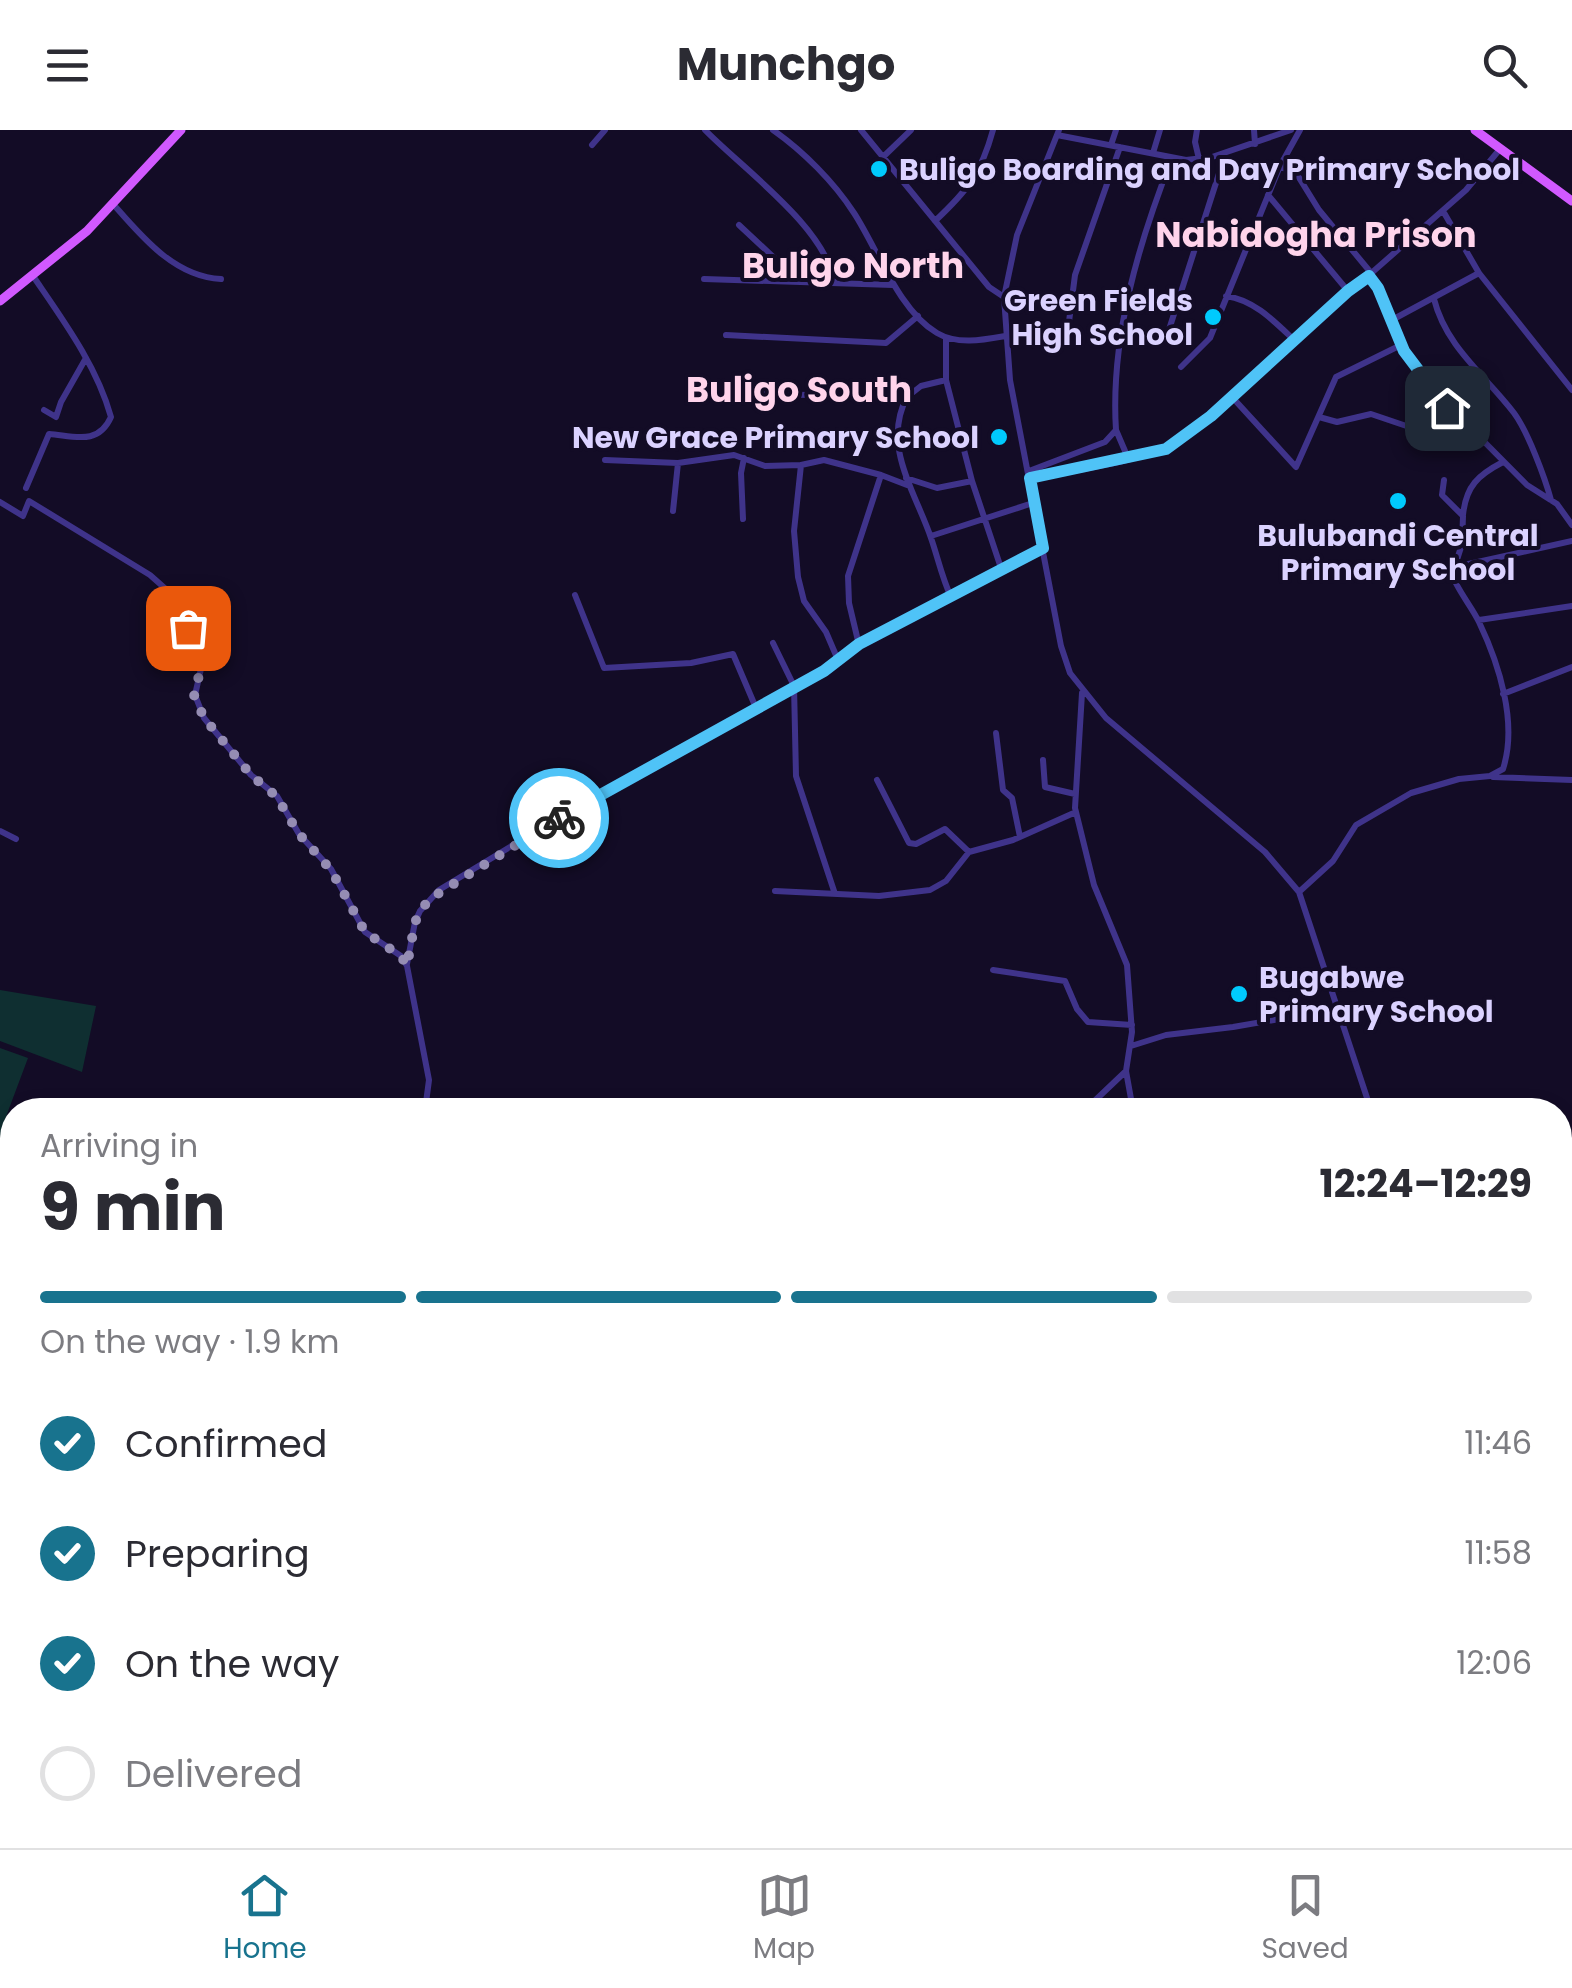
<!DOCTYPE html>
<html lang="en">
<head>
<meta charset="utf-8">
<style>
  :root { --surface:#fff; --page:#f2f2f3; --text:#2b2b33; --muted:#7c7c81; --line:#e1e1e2; --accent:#18738e }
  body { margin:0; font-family:Poppins,sans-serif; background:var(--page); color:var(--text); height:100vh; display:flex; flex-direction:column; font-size:38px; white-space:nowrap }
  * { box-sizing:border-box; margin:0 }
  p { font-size:32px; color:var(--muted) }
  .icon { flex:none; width:55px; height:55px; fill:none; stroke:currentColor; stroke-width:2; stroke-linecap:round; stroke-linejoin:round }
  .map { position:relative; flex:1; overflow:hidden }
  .side { position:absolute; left:0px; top:968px; width:1572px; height:752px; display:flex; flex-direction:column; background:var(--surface); border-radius:40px 40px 0 0; box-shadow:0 5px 15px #0003 }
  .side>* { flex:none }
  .pin { position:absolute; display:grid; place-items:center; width:85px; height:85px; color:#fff; margin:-42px; border-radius:20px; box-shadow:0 5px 15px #0006 }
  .courier { position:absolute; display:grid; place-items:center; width:100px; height:100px; margin:-50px; border:8px solid #4fc3f7; border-radius:50%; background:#fff; color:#222; box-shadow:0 2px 12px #0007 }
  .summary em { font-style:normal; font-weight:700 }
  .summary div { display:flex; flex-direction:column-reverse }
  .summary { display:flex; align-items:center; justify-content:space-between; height:170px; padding:0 40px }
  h1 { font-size:65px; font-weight:700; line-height:75px }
  .bar { display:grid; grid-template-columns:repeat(4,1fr); gap:15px 10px; align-content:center; height:120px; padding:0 40px }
  .bar i { height:12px; border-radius:8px; background:var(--line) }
  .bar .selected { background:var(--accent) }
  .bar p { grid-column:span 4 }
  ol { padding:0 40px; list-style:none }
  li { display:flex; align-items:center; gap:30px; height:110px }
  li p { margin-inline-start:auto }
  li .icon { padding:10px; border-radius:50%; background:var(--accent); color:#fff; stroke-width:4 }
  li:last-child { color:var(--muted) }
  li i { width:55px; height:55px; border:5px solid var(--line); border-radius:50% }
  header { display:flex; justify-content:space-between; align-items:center; height:130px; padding:0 40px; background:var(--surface); font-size:45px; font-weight:700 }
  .tabs { display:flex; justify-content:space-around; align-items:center; height:140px; border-top:2px solid var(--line); background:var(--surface); font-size:28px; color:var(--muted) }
  .tabs a { display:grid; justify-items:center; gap:5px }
  .tabs .selected { color:var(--accent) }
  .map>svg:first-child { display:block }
  .green { fill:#0f2f31 }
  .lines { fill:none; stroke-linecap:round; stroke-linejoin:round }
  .minor { stroke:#3f338a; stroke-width:6 }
  .major { stroke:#d159ff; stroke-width:9 }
  .done { stroke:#958db3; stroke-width:10; stroke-dasharray:0 18 }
  .route { stroke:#4fc3f7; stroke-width:12 }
  .poi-dot { fill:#00cafd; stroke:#130c26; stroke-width:4 }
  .labels { text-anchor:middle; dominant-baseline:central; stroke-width:8; stroke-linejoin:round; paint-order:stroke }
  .poi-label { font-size:30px; font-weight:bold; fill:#dbd2ff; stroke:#130c26; text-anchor:start }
  .quarter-label { font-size:35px; font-weight:bold; fill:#ffd4eb; stroke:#130c26 }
</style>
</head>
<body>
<header><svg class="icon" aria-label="menu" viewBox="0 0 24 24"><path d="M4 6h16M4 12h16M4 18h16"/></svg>Munchgo<svg class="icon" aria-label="search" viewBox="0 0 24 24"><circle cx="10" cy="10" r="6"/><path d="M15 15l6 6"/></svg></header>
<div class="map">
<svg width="1572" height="1718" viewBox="0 0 1572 1718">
  <rect width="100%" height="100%" fill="#130c26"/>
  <path class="green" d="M0,860L96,876L82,942L0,911Z
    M0,918L28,928L4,992L11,996L0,1031Z"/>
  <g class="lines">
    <path class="minor" d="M705,0C743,39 825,97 834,151
      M773,0C803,21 834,52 854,83C877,118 899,181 937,203C957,215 983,210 1005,206
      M861,0L989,157L1004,167
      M1059,0L1017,105L1004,167L1010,250L1061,516L1070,543L1106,588L1265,722L1299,762L1371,980
      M1197,0L1195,12L1199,29
      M1254,0L1255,14
      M1057,5L1186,30L1212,27L1291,0
      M592,15L605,0
      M1111,15L1116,0
      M1153,23L1160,0
      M883,27L911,0
      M1280,36L1298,46L1319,80L1372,144
      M1268,65L1348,161
      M114,75C142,107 175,147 221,149
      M1443,81L1479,143L1572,260
      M935,91C967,61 981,44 993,0
      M739,95L799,151
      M1369,146L1378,158L1404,221L1426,253L1527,355L1557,374L1572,395
      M704,149L893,155
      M1226,166C1254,170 1274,191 1294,210
      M1434,169C1446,217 1485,245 1514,283C1528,302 1545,348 1551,370
      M1390,191L1479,143
      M726,205L886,213L918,186
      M946,208V250L921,256L907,267C881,316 916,363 931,408C938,428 942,448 951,467
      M1166,209L1223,31V24
      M1066,215L1075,145L1120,17
      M1181,237L1210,208L1280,36L1300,0
      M946,250L972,351
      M719,263L905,267
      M1232,267L1296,337L1336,247L1401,215
      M44,280L56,287L61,272L86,228
      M1319,287L1337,292L1371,284L1433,305
      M1116,300L1128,328
      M605,330L678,333L734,325L765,336L801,335
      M1029,341L1105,312L1116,300C1110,208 1139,112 1172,28
      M906,348L937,358L972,351L1001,438
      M1031,348C1082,338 1144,334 1188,304L1466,60L1500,19
      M1444,350L1442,365L1463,386L1462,414L1454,439
      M26,358L49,304C74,306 98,316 111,287C97,236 63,190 33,146
      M0,372L23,386L29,371L150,445L168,461L186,489L203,530L195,565L204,588L251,645L277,666L299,704L331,739L365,802L401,826L407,836L429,950L425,980
      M673,381L678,333
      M1463,385C1466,356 1478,345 1503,332
      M743,389L741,343L744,328
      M931,406L1036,372
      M575,465L604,538L691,533L733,524L756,578
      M1479,490L1572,476
      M773,513L794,556L796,646L835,764
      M859,515L849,473L848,446L881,345L907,355
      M838,530L826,502L804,471L798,447L794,401L801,335L824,330L881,345
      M1082,563L1075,678L1094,755L1127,835L1132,902L1126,941L1133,980
      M1503,564L1572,537
      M996,603L1003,660L1012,668L1020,707
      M1043,630L1045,657L1075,664
      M1493,647L1572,650
      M877,650L909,713L916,714L945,699L969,722
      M0,701L16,709
      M775,761L879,766L930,760L946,751L969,722L1013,710L1076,682
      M1299,762L1333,731L1356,695L1411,663L1459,649L1490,646L1503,639C1518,593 1499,534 1479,492C1472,477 1456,458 1452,444L1464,435L1572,411
      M407,834L415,792L420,781L439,760L523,709L824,541L859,515L1043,418
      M993,840L1065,851L1077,879L1088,892L1132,895
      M1131,916L1166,905L1233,897L1337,879
      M1085,980L1126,941
      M0,1102L12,1106
      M1560,1132L1572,1128
      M1560,1458L1572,1485
      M1560,1508L1572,1502
      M1560,1557L1572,1551
      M1560,1609L1572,1601
      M1560,1643L1572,1637
      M561,1708L568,1718
      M1501,1708L1507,1718
      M1376,1713L1389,1708
      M327,1718V1708"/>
    <path class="major" d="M1475,0L1572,71
      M0,171L87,101L181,0"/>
  </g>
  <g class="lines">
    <path class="done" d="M188,498L203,530L194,565L204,588L251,645L276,666L299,704L331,740L365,802L401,826L407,836L415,792L428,770L559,688"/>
    <path class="route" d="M559,688L824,541L859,514L1043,418L1030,348L1166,319L1211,286L1348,161L1369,146L1378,158L1404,221L1447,278"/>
  </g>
  <g class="poi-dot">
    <circle cx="879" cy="39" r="10"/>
    <circle cx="1213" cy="187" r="10"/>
    <circle cx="999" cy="307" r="10"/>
    <circle cx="1398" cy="371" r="10"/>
    <circle cx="1239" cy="864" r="10"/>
  </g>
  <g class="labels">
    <g class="poi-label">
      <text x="899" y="39">Buligo Boarding and Day Primary School</text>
      <text x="1193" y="170" text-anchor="end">Green Fields<tspan x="1193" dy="34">High School</tspan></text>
      <text x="979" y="307" text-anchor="end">New Grace Primary School</text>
      <text x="1398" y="405" text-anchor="middle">Bulubandi Central<tspan x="1398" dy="34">Primary School</tspan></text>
      <text x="1259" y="847">Bugabwe<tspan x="1259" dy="34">Primary School</tspan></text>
    </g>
    <g class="quarter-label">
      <text x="1316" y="104">Nabidogha Prison</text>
      <text x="853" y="135">Buligo North</text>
      <text x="799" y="259">Buligo South</text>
    </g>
  </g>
</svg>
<div class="pin" style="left:188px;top:498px;background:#ea580c"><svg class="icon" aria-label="bag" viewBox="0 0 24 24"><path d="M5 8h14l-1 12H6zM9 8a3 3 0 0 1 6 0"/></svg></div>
<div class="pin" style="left:1447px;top:278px;background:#1f2937"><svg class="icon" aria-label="home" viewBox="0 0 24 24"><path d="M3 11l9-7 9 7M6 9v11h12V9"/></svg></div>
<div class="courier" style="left:559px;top:688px"><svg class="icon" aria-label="bike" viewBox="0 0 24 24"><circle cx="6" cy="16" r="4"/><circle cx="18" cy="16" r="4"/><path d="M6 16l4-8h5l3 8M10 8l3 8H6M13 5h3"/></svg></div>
<section class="side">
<div class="summary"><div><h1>9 min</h1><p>Arriving in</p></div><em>12:24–12:29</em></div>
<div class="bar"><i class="selected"></i><i class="selected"></i><i class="selected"></i><i></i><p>On the way · 1.9 km</p></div>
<ol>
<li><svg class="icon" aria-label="check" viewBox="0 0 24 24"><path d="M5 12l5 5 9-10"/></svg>Confirmed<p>11:46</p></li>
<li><svg class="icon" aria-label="check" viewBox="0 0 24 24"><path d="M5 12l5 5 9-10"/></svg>Preparing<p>11:58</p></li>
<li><svg class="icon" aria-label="check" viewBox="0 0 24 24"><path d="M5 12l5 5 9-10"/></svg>On the way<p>12:06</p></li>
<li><i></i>Delivered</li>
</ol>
</section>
</div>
<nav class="tabs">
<a class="selected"><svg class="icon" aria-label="home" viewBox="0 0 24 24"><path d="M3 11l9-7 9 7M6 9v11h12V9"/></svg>Home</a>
<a><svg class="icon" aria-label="map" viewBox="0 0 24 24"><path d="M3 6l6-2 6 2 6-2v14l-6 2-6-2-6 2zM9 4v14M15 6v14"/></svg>Map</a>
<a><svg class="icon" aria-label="saved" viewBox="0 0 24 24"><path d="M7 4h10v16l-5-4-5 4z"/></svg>Saved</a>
</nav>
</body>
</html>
